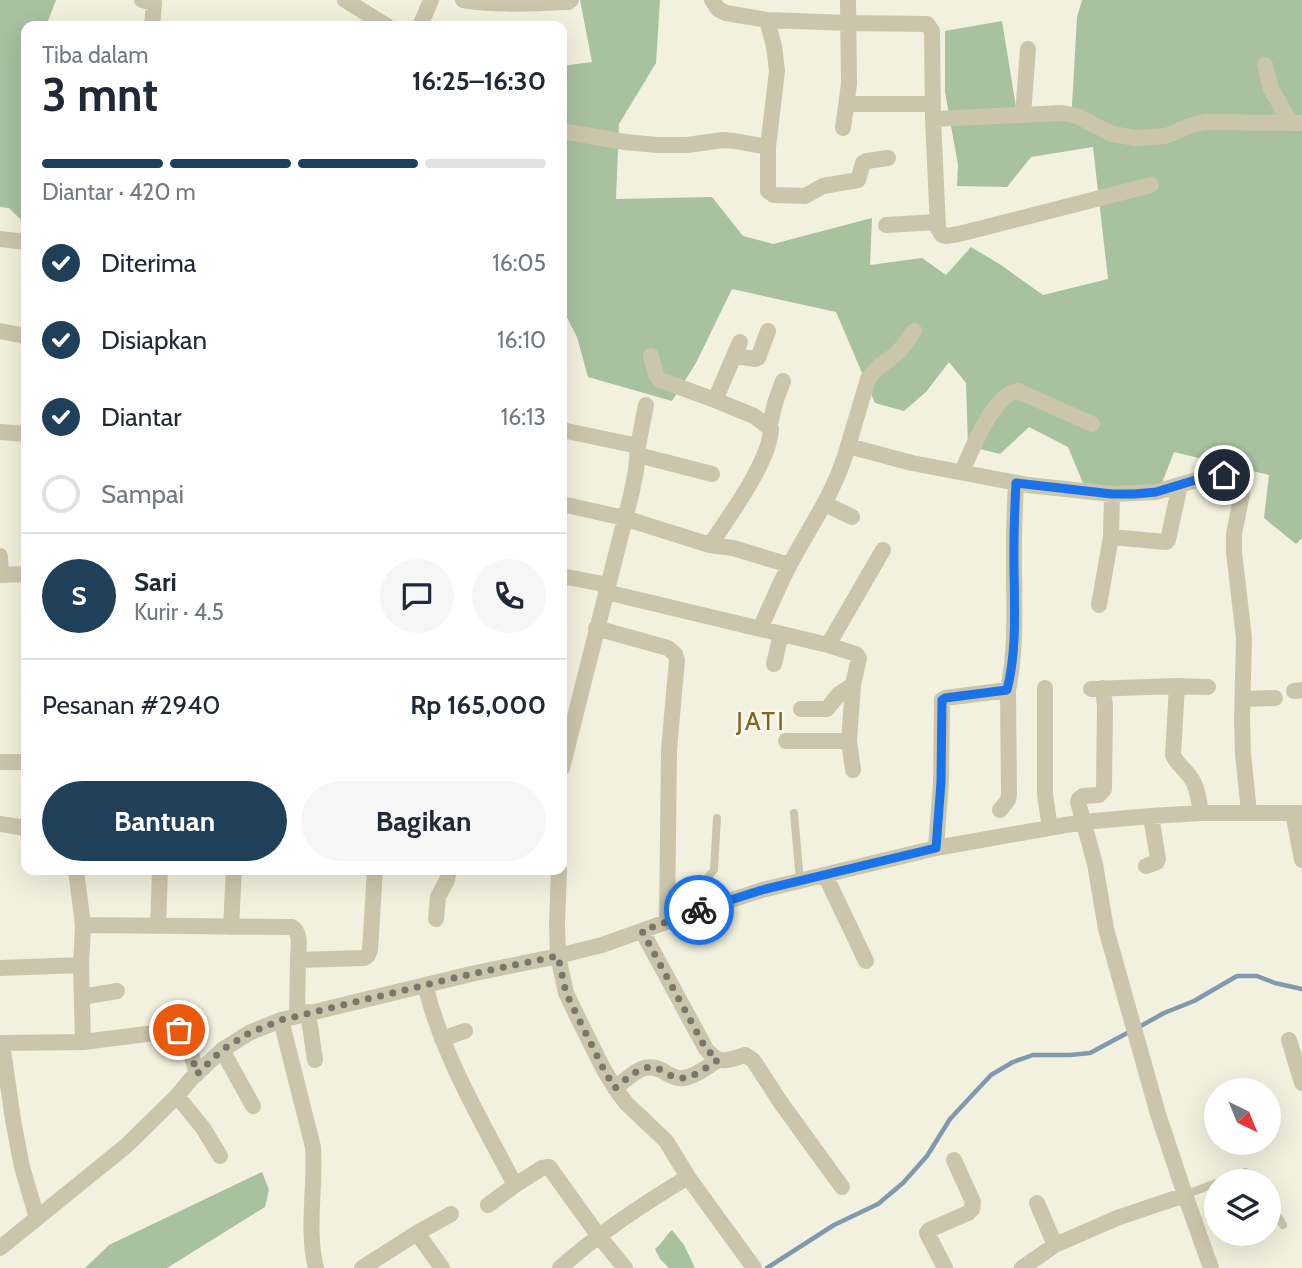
<!DOCTYPE html>
<html lang="id">
<head>
<meta charset="utf-8">
<style>
  :root { --surface:#fff; --page:#f6f6f7; --text:#1f2937; --muted:#747a83; --line:#e0e1e3; --accent:#203f59 }
  body { margin:0; font-family:Cabin,sans-serif; background:var(--page); color:var(--text); height:100vh; display:flex; flex-direction:column; font-size:26px; white-space:nowrap }
  * { box-sizing:border-box; margin:0 }
  p { font-size:23px; color:var(--muted) }
  .icon { flex:none; width:38px; height:38px; fill:none; stroke:currentColor; stroke-width:2; stroke-linecap:round; stroke-linejoin:round }
  .map { position:relative; flex:1; overflow:hidden }
  .drawer { position:absolute; left:21px; top:21px; width:546px; height:854px; display:flex; flex-direction:column; background:var(--surface); border-radius:14px; box-shadow:0 7px 28px #0002 }
  .drawer>* { flex:none }
  .needle { width:46px; rotate:137deg }
  .buttons { position:absolute; left:1204px; top:1078px; display:grid; gap:14px }
  .buttons a { display:grid; place-items:center; width:77px; height:77px; border-radius:50%; background:var(--surface); box-shadow:0 7px 28px #0002; font-size:35px }
  .pin { position:absolute; display:grid; place-items:center; width:60px; height:60px; color:#fff; margin:-30px; border:4px solid #fff; border-radius:50%; box-shadow:0 2px 7px #0007 }
  .courier { position:absolute; display:grid; place-items:center; width:70px; height:70px; margin:-35px; border:5px solid #1a73e8; border-radius:50%; background:#fff; color:#222; box-shadow:0 2px 9px #0007 }
  .summary em { font-style:normal; font-weight:700 }
  .summary div { display:flex; flex-direction:column-reverse }
  .summary { display:flex; align-items:center; justify-content:space-between; height:119px; padding:0 21px }
  h1 { font-size:46px; font-weight:700; line-height:52px }
  .bar { display:grid; grid-template-columns:repeat(4,1fr); gap:10px 7px; align-content:center; height:84px; padding:0 21px }
  .bar i { height:9px; border-radius:5px; background:var(--line) }
  .bar .on { background:var(--accent) }
  .bar p { grid-column:span 4 }
  .line { display:flex; align-items:center; gap:18px; padding:0 21px; border-top:2px solid var(--line) }
  .line div { flex:1 }
  .round { display:grid; place-items:center; flex:none; width:74px; height:74px; border-radius:37px; background:var(--page) }
  ol { padding:0 21px; list-style:none }
  li { display:flex; align-items:center; gap:21px; height:77px }
  li p { margin-inline-start:auto }
  li .icon { padding:7px; border-radius:50%; background:var(--accent); color:#fff; stroke-width:4 }
  li:last-child { color:var(--muted) }
  li i { width:38px; height:38px; border:4px solid var(--line); border-radius:50% }
  .button { display:flex; gap:14px; margin-top:auto; padding:14px 21px }
  .button a { flex:1; height:80px; border-radius:42px; background:var(--accent); color:#fff; font-size:28px; font-weight:700; line-height:80px; text-align:center }
  .button a+a { background:var(--page); color:var(--text) }
  .map>svg:first-child { display:block }
  .green { fill:#a8c19f }
  .lines { fill:none; stroke-linecap:round; stroke-linejoin:round }
  .stream { stroke:#7f9aaf; stroke-width:4.5 }
  .lane { stroke:#cbc6ab; stroke-width:8 }
  .street { stroke:#cbc6ab; stroke-width:16 }
  .done { stroke:#7a7669; stroke-width:7; stroke-dasharray:0 12.6 }
  .route { stroke:#1a73e8; stroke-width:9 }
  .labels { text-anchor:middle; dominant-baseline:central; stroke-width:5; stroke-linejoin:round; paint-order:stroke }
  .quarter-label { font-size:26px; letter-spacing:2px; fill:#856225; stroke:#faf9ec }
</style>
</head>
<body>
<div class="map">
<svg width="1302" height="1268" viewBox="0 0 1302 1268">
  <rect width="100%" height="100%" fill="#f2f1df"/>
  <path class="green" d="M0,0H56L46,26H26V225L9,208L0,207Z
    M580,0H660L656,63L619,124L616,199L712,197L743,236L773,244L872,218L870,265L922,258L946,275L971,247L1001,265L1043,295L1108,279L1093,147L1031,157L1007,187L957,186L958,165L945,92V31L1002,21L1016,107L1064,121L1072,106L1077,17L1082,0H1302V538L1296,544L1264,518L1269,475L1174,452L1158,493L1083,483L1068,447L1029,427L1000,454L968,446L966,383L949,362L926,392L904,411L875,403L836,312L732,289L696,363L672,401L588,377L577,337L562,308V66L592,62Z
    M262,1172L269,1190L265,1207L167,1268H85L109,1245Z
    M672,1230L684,1245L695,1268H669L660,1259L655,1249C662,1244 665,1236 672,1230Z"/>
  <g class="lines">
    <path class="stream" d="M1139,1027L1164,1013L1194,1001L1237,976H1257L1275,983L1302,989
      M767,1268L834,1225L878,1204L903,1183L927,1156L950,1119L991,1075L1013,1062L1033,1055H1070L1090,1053L1131,1031"/>
    <path class="lane" d="M794,813L800,881
      M700,910L698,889L714,870L717,818
      M1221,1181L1245,1172L1250,1174L1255,1181
      M1185,1195L1216,1183
      M1269,1203L1283,1225"/>
    <path class="street" d="M142,0L154,3L152,26
      M345,0L387,26
      M463,0C498,6 533,3 568,2L571,0
      M712,0L718,9L726,13L767,20L848,23L927,24L932,31L933,119
      M420,26L431,0
      M1265,65L1271,89L1291,123
      M847,104H933
      M1023,115L1028,49
      M843,128L849,84L848,0
      M562,131L625,142L657,145H687L723,140L735,141L768,147L777,71L774,46L767,20
      M768,147V191L774,195L805,196L823,186L858,180L863,163L867,161L888,158
      M1151,185L959,234L946,236L942,235L938,228L933,119L1062,113L1077,116L1112,134L1136,138L1166,136L1192,125L1205,122L1302,123
      M886,225L938,222
      M0,239L26,242
      M0,331L26,336
      M651,356L656,375L660,380L715,400
      M735,356L755,359L758,358L768,331
      M769,428L775,403L783,381
      M562,430L638,446
      M0,432L26,434
      M848,446L868,379C875,367 885,363 895,355C903,348 908,339 914,331
      M638,455L712,474
      M962,472C971,451 994,393 1018,391L1092,424
      M562,504L624,518L710,545L733,548L789,565
      M825,504L852,517
      M1111,537L1112,494
      M710,545C728,518 770,461 771,429L754,416L715,400L740,342
      M0,556L1,575
      M0,575L26,574
      M562,576L608,585
      M606,592L828,645L856,654L859,658L853,685L849,741H786
      M1099,605L1111,537L1166,542L1168,540L1180,485
      M596,628L668,648L675,654L677,660L669,749L667,921
      M760,629C770,607 779,585 790,564C811,525 836,490 848,446L912,463L1028,485L1112,494L1156,492L1213,475H1224L1237,482L1241,486L1242,494L1234,534V552L1244,638L1242,719L1243,754L1249,812
      M828,645L883,550
      M774,664L781,634
      M1177,686L1208,687
      M1045,688V795L1050,828
      M1103,688L1105,707L1104,789L1099,795L1083,796L1079,799L1078,802L1095,864L1106,929L1158,1114L1185,1195
      M1091,689L1177,686L1173,755C1177,764 1186,770 1191,778C1198,788 1199,802 1201,813
      M1294,691L1302,690
      M1243,699L1275,698
      M801,709H827L839,694L853,685
      M849,741L853,770
      M0,762H23
      M562,768L631,495L636,471L638,446L646,405
      M1000,810L1008,800L1009,794L1008,690C1018,642 1013,592 1014,543C1014,523 1015,503 1016,483
      M1293,813L1302,860
      M0,824L26,828
      M936,848L941,782L942,700L945,698L1008,690
      M1146,866L1157,862L1158,859L1151,816
      M559,870L557,925L558,956L566,993L579,1020L604,1070L615,1088L626,1103L666,1141L688,1177L754,1268
      M825,875L866,961
      M436,919L438,897L447,880L449,870
      M83,925L292,927C302,934 298,948 298,960
      M158,926L160,870
      M231,927L234,870
      M642,931L706,1049C720,1066 728,1060 745,1055L753,1060L781,1103L842,1187
      M0,968L81,965L83,925L76,870
      M425,985C443,1057 481,1120 515,1185L542,1168L549,1167L598,1235L625,1268
      M82,997L117,991
      M308,1012L315,1060
      M297,1015L298,960L364,958L368,955L370,950L375,870
      M281,1020L313,1147C316,1186 306,1230 316,1268
      M442,1039L465,1031
      M1289,1040L1302,1083
      M83,1042L179,1030L186,1037L197,1074
      M222,1050L253,1106
      M615,1088C631,1076 644,1060 663,1071C669,1075 676,1079 683,1078C695,1077 708,1066 718,1060
      M177,1096L203,1128L220,1156
      M1037,1203L1055,1245
      M488,1205L515,1185
      M37,1218L22,1167L13,1120L2,1043L83,1042L81,965
      M417,1233L442,1268
      M0,1248L126,1146L177,1096L190,1080L222,1050L249,1033L281,1020L471,974L558,956L602,945L700,910L762,890L936,848L1083,822L1151,816L1201,813H1302
      M362,1268L417,1233L451,1214
      M560,1268C599,1233 643,1204 688,1177
      M945,1268L927,1233L929,1230L968,1213L972,1209L973,1202L954,1160
      M1022,1268L1055,1245L1117,1218L1185,1195L1211,1268"/>
  </g>
  <g class="lines">
    <path class="done" d="M179,1030L186,1037L197,1074L222,1050L249,1033L281,1020L471,974L558,956L566,993L604,1070L615,1088C631,1076 644,1060 663,1071C669,1075 676,1079 683,1078C695,1077 708,1066 718,1060L706,1049L642,931L699,910"/>
    <path class="route" d="M699,910L762,890L936,848L941,782L942,700L945,698L1007,690C1019,642 1013,592 1014,543C1014,523 1015,503 1016,483L1112,494H1135L1156,492L1202,478L1224,475"/>
  </g>
  <g class="labels">
    <g class="quarter-label">
      <text x="761" y="721">JATI</text>
    </g>
  </g>
</svg>
<div class="buttons">
<a><svg class="needle" viewBox="-14 -14 28 28"><path d="M0-13l5 13h-10z" fill="#e53935"/><path d="M0 13l5-13h-10z" fill="#747a83"/></svg></a>
<a><svg class="icon" aria-label="layers" viewBox="0 0 24 24"><path d="M12 4l9 5-9 5-9-5zM3 14l9 5 9-5"/></svg></a>
</div>
<div class="pin" style="left:179px;top:1030px;background:#ea580c"><svg class="icon" aria-label="bag" viewBox="0 0 24 24"><path d="M5 8h14l-1 12H6zM9 8a3 3 0 0 1 6 0"/></svg></div>
<div class="pin" style="left:1224px;top:475px;background:#1f2937"><svg class="icon" aria-label="home" viewBox="0 0 24 24"><path d="M3 11l9-7 9 7M6 9v11h12V9"/></svg></div>
<div class="courier" style="left:699px;top:910px"><svg class="icon" aria-label="bike" viewBox="0 0 24 24"><circle cx="6" cy="16" r="4"/><circle cx="18" cy="16" r="4"/><path d="M6 16l4-8h5l3 8M10 8l3 8H6M13 5h3"/></svg></div>
<section class="drawer">
<div class="summary"><div><h1>3 mnt</h1><p>Tiba dalam</p></div><em>16:25–16:30</em></div>
<div class="bar"><i class="on"></i><i class="on"></i><i class="on"></i><i></i><p>Diantar · 420 m</p></div>
<ol>
<li><svg class="icon" aria-label="check" viewBox="0 0 24 24"><path d="M5 12l5 5 9-10"/></svg>Diterima<p>16:05</p></li>
<li><svg class="icon" aria-label="check" viewBox="0 0 24 24"><path d="M5 12l5 5 9-10"/></svg>Disiapkan<p>16:10</p></li>
<li><svg class="icon" aria-label="check" viewBox="0 0 24 24"><path d="M5 12l5 5 9-10"/></svg>Diantar<p>16:13</p></li>
<li><i></i>Sampai</li>
</ol>
<div class="line" style="height:126px"><b class="round" style="background:var(--accent);color:#fff">S</b><div><b>Sari</b><p>Kurir · 4.5</p></div><a class="round"><svg class="icon" aria-label="chat" viewBox="0 0 24 24"><path d="M4 5h16v11H9l-5 4z"/></svg></a><a class="round"><svg class="icon" aria-label="phone" viewBox="0 0 24 24"><path d="M5 4h4l2 5-3 2q2 4 5 5l2-3 5 2v4C11 20 4 13 5 4z"/></svg></a></div>
<div class="line" style="height:91px"><div>Pesanan #2940</div><b>Rp 165,000</b></div>
<div class="button"><a>Bantuan</a><a>Bagikan</a></div>
</section>
</div>
</body>
</html>
